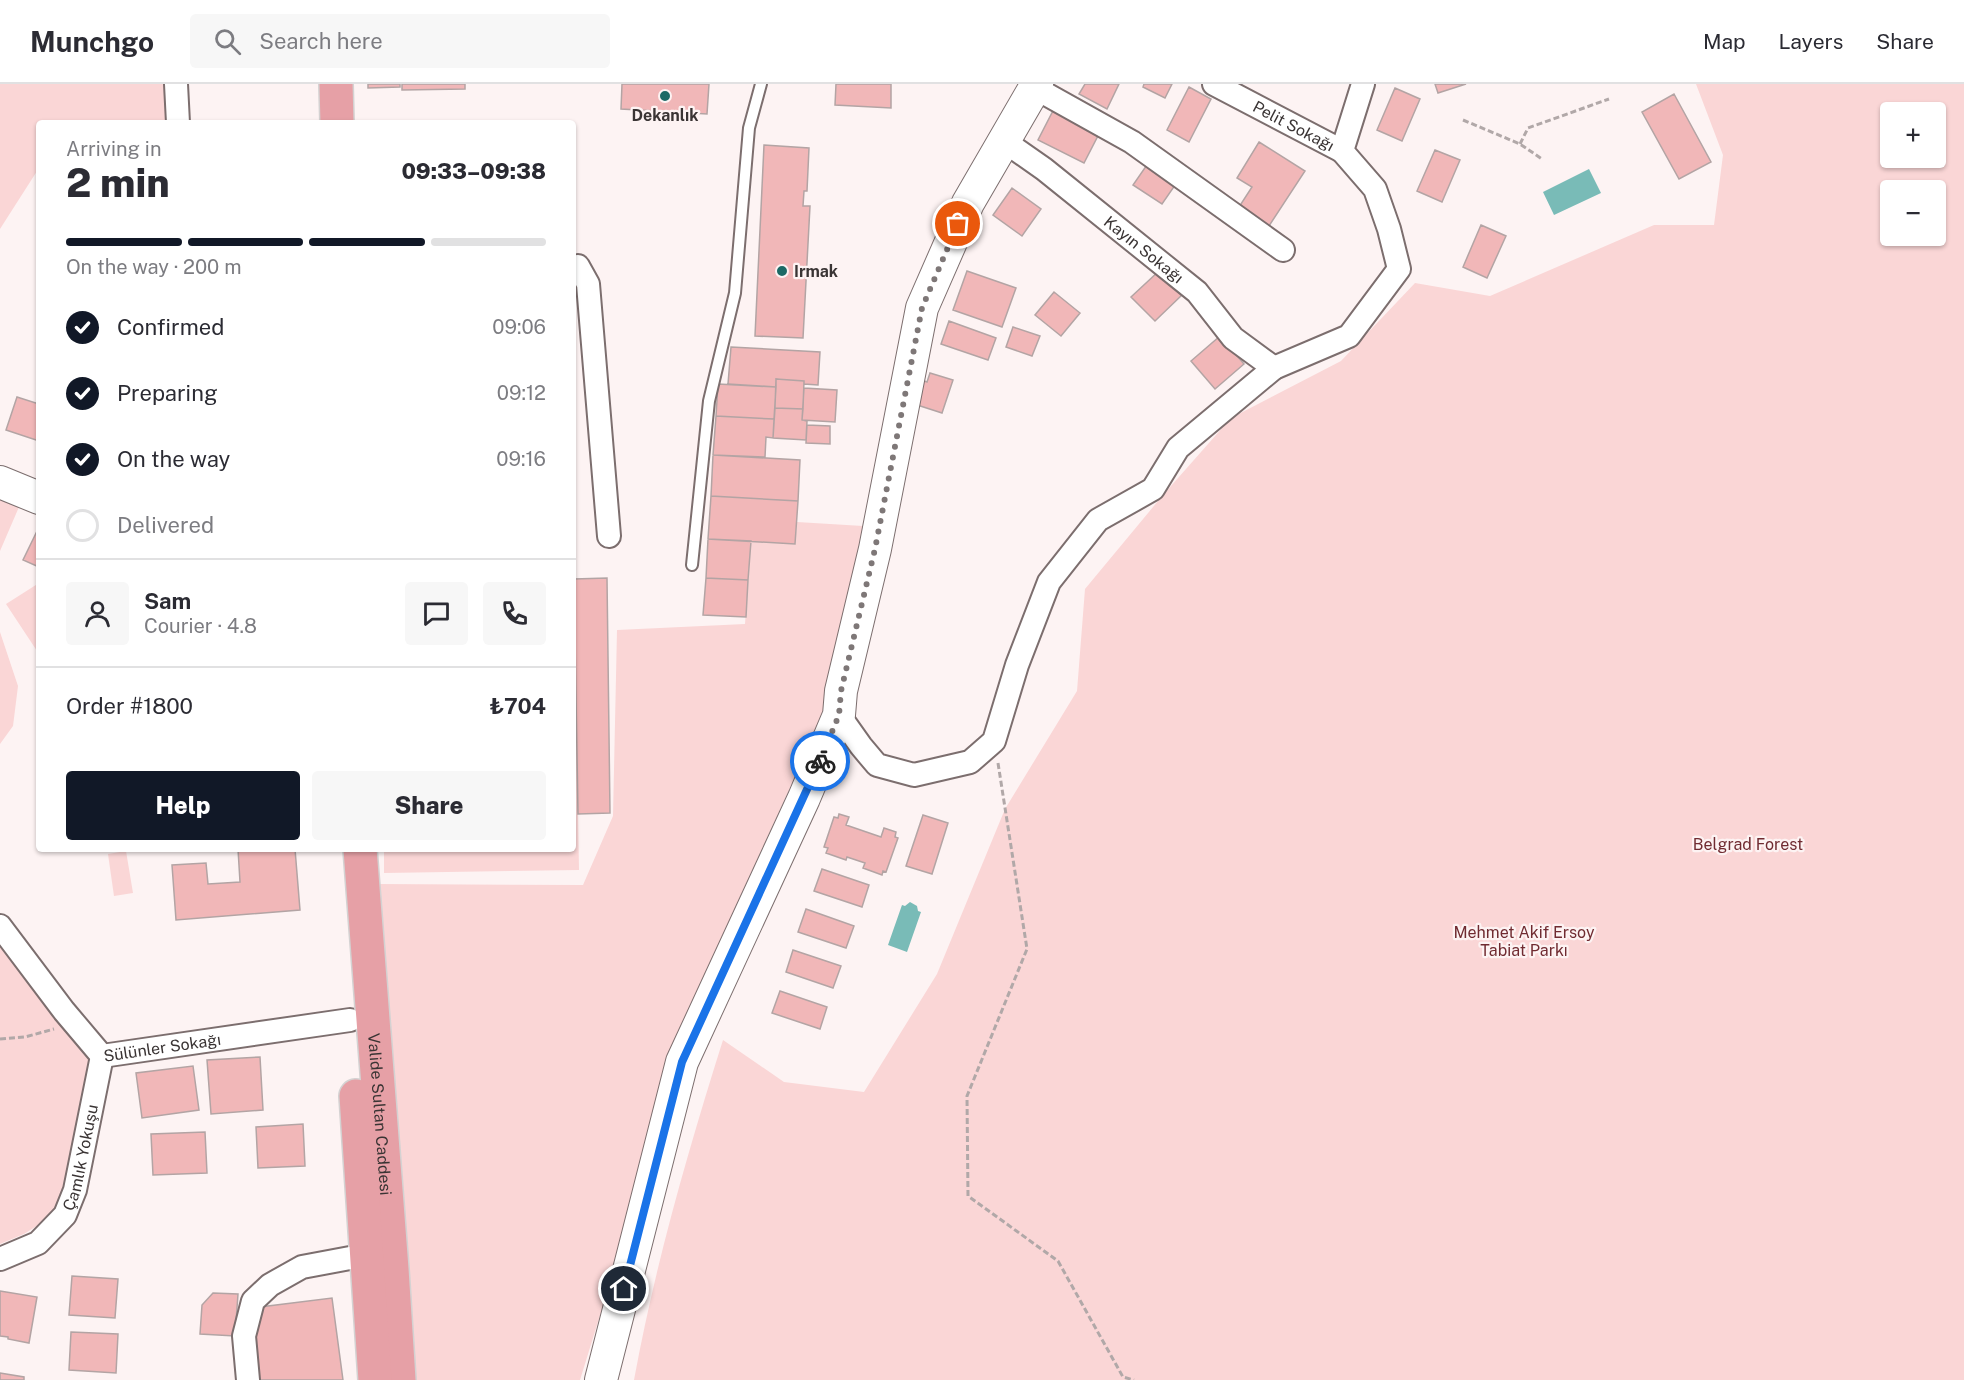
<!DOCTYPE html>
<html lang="en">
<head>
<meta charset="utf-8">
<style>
  :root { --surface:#fff; --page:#f7f7f7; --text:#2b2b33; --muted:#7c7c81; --line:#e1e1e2; --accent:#111827 }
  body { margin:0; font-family:"Public Sans",sans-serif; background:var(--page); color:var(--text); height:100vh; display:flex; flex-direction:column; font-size:22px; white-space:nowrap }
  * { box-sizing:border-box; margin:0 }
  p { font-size:20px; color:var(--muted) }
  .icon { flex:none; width:33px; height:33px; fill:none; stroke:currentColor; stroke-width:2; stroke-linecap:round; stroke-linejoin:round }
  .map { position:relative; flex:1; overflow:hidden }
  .drawer { position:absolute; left:36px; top:36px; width:540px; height:732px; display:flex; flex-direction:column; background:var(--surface); border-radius:6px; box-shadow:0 2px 4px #0004 }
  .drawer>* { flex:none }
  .tools { position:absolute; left:1880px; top:18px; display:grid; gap:12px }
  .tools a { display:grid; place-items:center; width:66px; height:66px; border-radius:6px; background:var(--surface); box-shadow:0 2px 4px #0004; font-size:30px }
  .pin { position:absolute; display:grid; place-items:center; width:51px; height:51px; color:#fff; margin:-26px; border:3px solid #fff; border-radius:50%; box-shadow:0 2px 6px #0007 }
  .courier { position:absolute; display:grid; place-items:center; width:60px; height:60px; margin:-30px; border:4px solid #1a73e8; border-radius:50%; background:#fff; color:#222; box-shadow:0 2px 8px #0007 }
  .overview em { font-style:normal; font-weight:800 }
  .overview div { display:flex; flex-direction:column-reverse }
  .overview { display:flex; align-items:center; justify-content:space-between; height:102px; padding:0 30px }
  h1 { font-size:39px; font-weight:800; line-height:45px }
  .bar { display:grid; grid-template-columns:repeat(4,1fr); gap:9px 6px; align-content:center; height:72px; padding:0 30px }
  .bar i { height:8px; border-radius:4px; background:var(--line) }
  .bar .selected { background:var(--accent) }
  .bar p { grid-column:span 4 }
  .line { display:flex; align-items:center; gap:15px; padding:0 30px; border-top:2px solid var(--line) }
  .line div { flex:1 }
  .round { display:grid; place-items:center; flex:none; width:63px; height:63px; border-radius:6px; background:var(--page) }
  ol { padding:0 30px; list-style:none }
  li { display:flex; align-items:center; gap:18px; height:66px }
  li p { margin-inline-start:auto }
  li .icon { padding:6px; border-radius:50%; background:var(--accent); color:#fff; stroke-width:4 }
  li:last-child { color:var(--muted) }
  li i { width:33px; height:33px; border:3px solid var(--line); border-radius:50% }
  .cta { display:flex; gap:12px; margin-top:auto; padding:12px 30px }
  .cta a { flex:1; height:69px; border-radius:6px; background:var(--accent); color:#fff; font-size:24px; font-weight:800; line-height:69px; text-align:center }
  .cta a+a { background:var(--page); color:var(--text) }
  header { display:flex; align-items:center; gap:36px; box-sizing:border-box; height:84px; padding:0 30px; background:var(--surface); border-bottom:2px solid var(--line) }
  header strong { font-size:28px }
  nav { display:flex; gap:33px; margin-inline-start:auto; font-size:21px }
  .search { width:420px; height:54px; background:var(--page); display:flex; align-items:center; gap:15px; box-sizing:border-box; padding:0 21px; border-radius:6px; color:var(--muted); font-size:22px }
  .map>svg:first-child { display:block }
  .green { fill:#fad6d6; fill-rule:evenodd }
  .water { fill:#79bbb7 }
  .building { fill:#f1b7b8; stroke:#b3a4a4; stroke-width:1.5 }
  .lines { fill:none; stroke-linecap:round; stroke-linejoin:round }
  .lane-casing { stroke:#7c6e6e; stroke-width:14 }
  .street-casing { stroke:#7c6e6e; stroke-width:26 }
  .secondary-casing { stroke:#7c6e6e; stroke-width:34 }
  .primary-casing { stroke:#d4d2d2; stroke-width:36 }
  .path { stroke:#b1a8a8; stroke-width:3; stroke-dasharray:6 3; stroke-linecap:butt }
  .lane { stroke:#fff; stroke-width:10 }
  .street { stroke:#fff; stroke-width:22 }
  .secondary { stroke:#fff; stroke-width:32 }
  .primary { stroke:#e6a0a6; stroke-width:33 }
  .done { stroke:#7e7777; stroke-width:6; stroke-dasharray:0 10.8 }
  .route { stroke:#1a73e8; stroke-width:8 }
  .poi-dot { fill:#1c6965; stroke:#fdf3f3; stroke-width:2 }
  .labels { text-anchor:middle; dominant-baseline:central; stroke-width:4.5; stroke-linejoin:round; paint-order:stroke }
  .poi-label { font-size:16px; font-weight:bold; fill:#3a3434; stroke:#fdf3f3 }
  .street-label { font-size:16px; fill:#3a3434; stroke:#fdf3f3 }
  .park-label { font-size:16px; fill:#702b31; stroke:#fdf3f3 }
</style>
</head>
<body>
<header>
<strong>Munchgo</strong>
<div class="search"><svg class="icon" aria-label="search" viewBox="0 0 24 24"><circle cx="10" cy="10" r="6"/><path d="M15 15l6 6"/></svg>Search here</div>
<nav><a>Map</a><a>Layers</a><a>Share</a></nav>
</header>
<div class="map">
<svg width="1964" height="1296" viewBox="0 0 1964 1296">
  <rect width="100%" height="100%" fill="#fdf3f3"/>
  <path class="green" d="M0,0H167L171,39H39V84L0,145Z
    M1696,0H1964V1296H634C655,1181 688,1067 723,956L784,998L864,1008L937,890L1005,725L1077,607L1085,505L1163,411L1231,334L1341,277L1415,199L1490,212L1654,141H1714L1723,71ZM1890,28H1935V74H1890ZM1890,106H1935V152H1890Z
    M0,407L22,416L0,467Z
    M797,438L863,442L821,636L681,942L618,1173L580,1296H413L376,800L583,801L613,732L617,546L745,540L751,457L795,460Z
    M39,499V570L6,520Z
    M574,500L579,786L384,789V765H573Z
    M0,548L18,602L13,642L0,660Z
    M126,767L133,809L114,812L108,770Z
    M0,842L102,972L59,1128L24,1150L0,1160Z"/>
  <path class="water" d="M1589,85L1601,109L1554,131L1543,108Z
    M910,818L917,822L918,827L921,828L907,868L888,861L902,821L905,822Z"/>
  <path class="building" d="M368,0H400V3L368,4Z
    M402,0H465V5L402,6Z
    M622,0H709L707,30L621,25Z
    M836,0H891V24L835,21Z
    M1085,0H1119L1107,25L1079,10Z
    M1144,0H1172L1165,14L1143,3Z
    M1435,0H1466L1438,9Z
    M1189,3L1211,15L1189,58L1167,46Z
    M1395,4L1420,15L1402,57L1377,46Z
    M1674,10L1711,78L1679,95L1642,28Z
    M1057,19L1103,42L1084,79L1038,56Z
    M1259,58L1305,87L1269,142L1239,123L1252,103L1237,94Z
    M764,61L809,64L807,107H804L803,122H810L803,254L755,252Z
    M1435,66L1460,76L1442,118L1417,107Z
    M1151,75L1180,94L1162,120L1133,101Z
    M1012,104L1041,125L1022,152L993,131Z
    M1481,141L1506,152L1487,194L1463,183Z
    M1160,186L1183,210L1155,237L1131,213Z
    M967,187L1016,204L1002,243L953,226Z
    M1054,208L1080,229L1061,252L1035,231Z
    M949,237L996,254L988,276L941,260Z
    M1013,243L1040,252L1032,272L1006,263Z
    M1220,252L1244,280L1215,305L1191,277Z
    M731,263L820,268L818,301L804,300V297L776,295V303L728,300Z
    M930,289L953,296L942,329L911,319L919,295L927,298Z
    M776,295L804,297L803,325L775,324Z
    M718,300L776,303L774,335L716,332Z
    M804,304L837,306L835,338L802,336Z
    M17,313L39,320V357L6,346Z
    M775,324L803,325L802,336L807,337L806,356L773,354Z
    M716,332L774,335L773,354L766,353L765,373L713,371Z
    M807,341L830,342V360L806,359Z
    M713,371L800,376L798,417L711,412Z
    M711,412L798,417L795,460L708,455Z
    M39,443V483L23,476Z
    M708,455L751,457L748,496L706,494Z
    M607,494L610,729L578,730L574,495Z
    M706,494L748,496L746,533L703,531Z
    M839,730L849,733L846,741L881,753L884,744L896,748L895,753L898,754L886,788L883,787L882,791L863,784L865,779L847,773L846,776L826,769L828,764L824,763L834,733L838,734Z
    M923,731L948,739L932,790L906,782Z
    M238,765H295L300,826L176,836L172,781L206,779L208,800L240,798Z
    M822,785L869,801L862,823L814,807Z
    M806,825L854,842L846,864L798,848Z
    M793,866L841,882L833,904L786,888Z
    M780,907L827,923L820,945L772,929Z
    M260,973L263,1026L211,1030L207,976Z
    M193,982L199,1026L142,1034L136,989Z
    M303,1040L305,1082L258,1084L256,1043Z
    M205,1048L207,1089L153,1091L151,1050Z
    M72,1192L118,1195L115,1234L69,1231Z
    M0,1207L37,1213L29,1259L8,1255V1253L0,1252Z
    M213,1209L238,1210L235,1252L200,1250L202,1221Z
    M332,1214L343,1296H256L249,1247L260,1223Z
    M71,1248L118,1250L116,1289L69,1286Z
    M0,1289L24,1293V1296H0Z"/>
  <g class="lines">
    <defs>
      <path id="lane" d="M692,481L709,317L735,209L749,44L761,0"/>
      <g id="street">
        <path d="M176,0L178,39"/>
        <path id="s1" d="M1214,0L1342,67"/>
        <path d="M1035,4L1132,58L1283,166"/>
        <path id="s2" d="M1004,57L1044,85L1197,208L1233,254L1274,284"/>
        <path d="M578,182L588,200L609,452"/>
        <path d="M839,631L861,662L877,681L914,691L970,678L994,657L1017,581L1049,498L1098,436L1153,405L1178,364L1274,284L1349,252L1399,185L1389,145L1375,105L1342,67L1363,0"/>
        <path id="s3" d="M0,842L64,927L102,972L350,936"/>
        <path id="s4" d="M0,1175L38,1159L65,1131L75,1106L102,972"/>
        <path d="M248,1296L244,1252L253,1217L270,1201L302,1183L366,1171"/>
      </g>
      <path id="secondary" d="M0,398L39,414
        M601,1296L682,978L804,714L839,631L841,607L875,465L922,224L968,119L1037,0"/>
      <g id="primary">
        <path d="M336,0L337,39"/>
        <path id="s5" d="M360,765L392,1185L399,1296"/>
        <path d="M356,1012L375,1296"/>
      </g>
    </defs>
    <use href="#lane" class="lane-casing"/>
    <use href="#street" class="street-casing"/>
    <use href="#secondary" class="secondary-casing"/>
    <use href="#primary" class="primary-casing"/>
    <path class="path" d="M1463,36L1520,60L1542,75
      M1520,60L1528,44L1609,15
      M998,679L1027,865L967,1012L968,1112L1058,1177L1123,1293L1134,1296
      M0,955L25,953L54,945"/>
    <use href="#lane" class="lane"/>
    <use href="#street" class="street"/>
    <use href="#secondary" class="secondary"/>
    <use href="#primary" class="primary"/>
  </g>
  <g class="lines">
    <path class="done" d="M820,677L839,631L841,607L875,465L922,224L958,140"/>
    <path class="route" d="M624,1205L682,978L820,677"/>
  </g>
  <g class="poi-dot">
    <circle cx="665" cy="12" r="6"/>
    <circle cx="782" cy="187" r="6"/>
  </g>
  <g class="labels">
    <g class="poi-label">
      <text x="665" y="31">Dekanlık</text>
      <text x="794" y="187" text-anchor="start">Irmak</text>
    </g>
    <g class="street-label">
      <text stroke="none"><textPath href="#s1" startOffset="90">Pelit Sokağı</textPath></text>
      <text stroke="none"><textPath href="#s2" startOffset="177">Kayın Sokağı</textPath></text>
      <text stroke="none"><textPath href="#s3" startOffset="226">Sülünler Sokağı</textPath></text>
      <text stroke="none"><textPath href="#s5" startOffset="266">Valide Sultan Caddesi</textPath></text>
      <text stroke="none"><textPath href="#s4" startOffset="140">Çamlık Yokuşu</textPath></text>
    </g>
    <g class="park-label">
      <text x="1748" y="760">Belgrad Forest</text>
      <text x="1524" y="848">Mehmet Akif Ersoy<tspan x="1524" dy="18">Tabiat Parkı</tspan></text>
    </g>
  </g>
</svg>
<div class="tools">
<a>+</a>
<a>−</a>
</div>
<div class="pin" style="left:958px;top:140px;background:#ea580c"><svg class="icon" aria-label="bag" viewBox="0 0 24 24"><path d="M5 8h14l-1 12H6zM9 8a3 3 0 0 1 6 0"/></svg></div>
<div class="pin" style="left:624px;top:1205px;background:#1f2937"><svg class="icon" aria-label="home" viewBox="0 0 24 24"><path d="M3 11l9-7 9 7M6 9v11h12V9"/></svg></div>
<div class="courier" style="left:820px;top:677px"><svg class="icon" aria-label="bike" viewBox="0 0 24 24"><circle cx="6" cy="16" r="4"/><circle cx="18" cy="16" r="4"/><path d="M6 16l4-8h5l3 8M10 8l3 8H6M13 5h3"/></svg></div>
<section class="drawer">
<div class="overview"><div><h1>2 min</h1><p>Arriving in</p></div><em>09:33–09:38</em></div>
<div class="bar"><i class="selected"></i><i class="selected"></i><i class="selected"></i><i></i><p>On the way · 200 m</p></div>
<ol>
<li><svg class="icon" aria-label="check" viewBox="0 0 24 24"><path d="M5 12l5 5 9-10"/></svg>Confirmed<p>09:06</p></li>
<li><svg class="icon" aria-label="check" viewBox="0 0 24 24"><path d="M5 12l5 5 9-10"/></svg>Preparing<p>09:12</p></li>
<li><svg class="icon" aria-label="check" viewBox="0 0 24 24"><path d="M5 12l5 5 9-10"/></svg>On the way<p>09:16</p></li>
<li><i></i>Delivered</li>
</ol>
<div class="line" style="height:108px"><a class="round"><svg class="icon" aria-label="person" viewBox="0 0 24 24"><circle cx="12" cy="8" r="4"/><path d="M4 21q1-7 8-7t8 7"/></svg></a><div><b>Sam</b><p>Courier · 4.8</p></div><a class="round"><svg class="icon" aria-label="chat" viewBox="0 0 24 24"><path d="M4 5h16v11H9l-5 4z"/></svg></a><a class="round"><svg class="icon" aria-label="phone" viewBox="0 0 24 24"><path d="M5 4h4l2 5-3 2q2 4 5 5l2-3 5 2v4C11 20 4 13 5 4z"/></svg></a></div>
<div class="line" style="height:78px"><div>Order #1800</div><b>₺704</b></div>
<div class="cta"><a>Help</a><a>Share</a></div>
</section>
</div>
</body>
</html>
